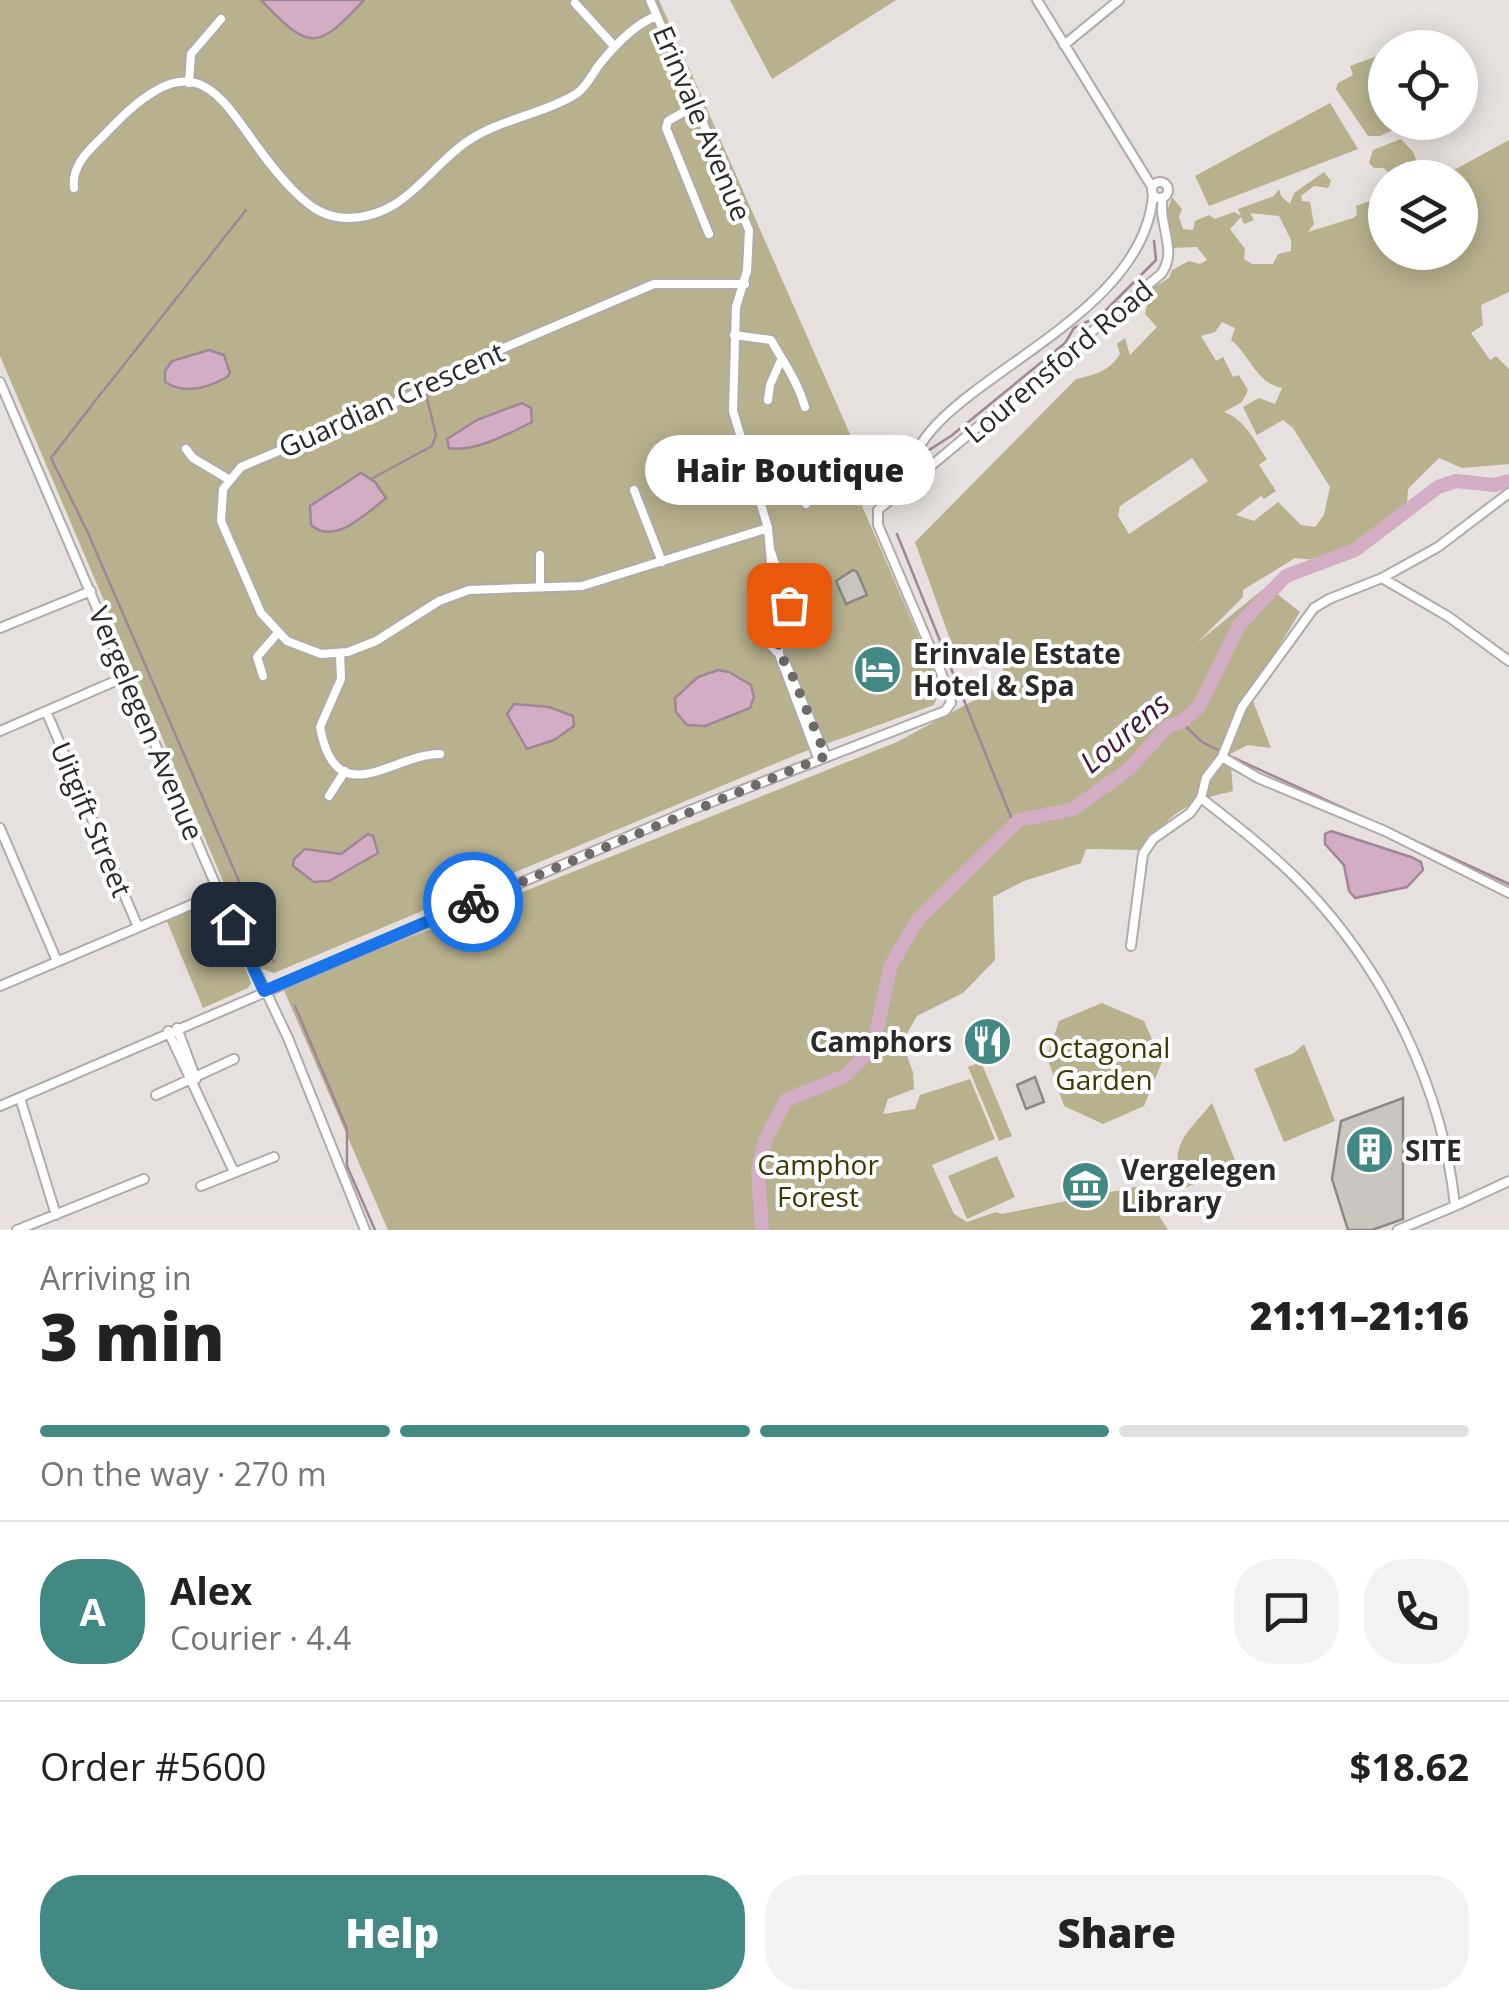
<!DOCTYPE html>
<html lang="en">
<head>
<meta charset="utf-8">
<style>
  :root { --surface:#fff; --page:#f2f2f2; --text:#222; --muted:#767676; --line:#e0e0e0; --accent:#428984 }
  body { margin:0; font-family:"Open Sans",sans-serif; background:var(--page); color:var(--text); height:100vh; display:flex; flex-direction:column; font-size:38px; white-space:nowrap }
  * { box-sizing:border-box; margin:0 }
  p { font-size:32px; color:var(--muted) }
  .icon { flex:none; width:55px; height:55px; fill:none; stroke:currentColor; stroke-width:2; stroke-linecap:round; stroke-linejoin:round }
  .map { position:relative; height:1230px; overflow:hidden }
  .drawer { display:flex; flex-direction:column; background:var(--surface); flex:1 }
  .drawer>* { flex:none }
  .controls { position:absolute; left:1368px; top:30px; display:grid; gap:20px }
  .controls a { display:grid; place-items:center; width:110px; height:110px; border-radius:50%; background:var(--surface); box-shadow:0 5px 25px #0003; font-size:50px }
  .pin { position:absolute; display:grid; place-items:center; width:85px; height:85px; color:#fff; margin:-42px; border-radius:20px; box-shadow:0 5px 15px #0006 }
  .courier { position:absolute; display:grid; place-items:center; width:100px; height:100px; margin:-50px; border:8px solid #1a73e8; border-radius:50%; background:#fff; color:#222; box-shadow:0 2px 12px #0007 }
  .bubble { position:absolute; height:70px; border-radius:35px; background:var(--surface); box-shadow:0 5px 25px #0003; font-size:32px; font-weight:800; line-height:70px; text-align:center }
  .headline em { font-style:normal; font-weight:800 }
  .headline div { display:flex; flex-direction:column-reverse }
  .headline { display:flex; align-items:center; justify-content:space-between; height:170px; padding:0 40px }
  h1 { font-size:65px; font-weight:800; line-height:75px }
  .bar { display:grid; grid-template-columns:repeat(4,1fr); gap:15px 10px; align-content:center; height:120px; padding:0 40px }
  .bar i { height:12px; border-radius:8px; background:var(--line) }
  .bar .active { background:var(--accent) }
  .bar p { grid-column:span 4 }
  .line { display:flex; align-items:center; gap:25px; padding:0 40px; border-top:2px solid var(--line) }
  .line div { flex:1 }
  .round { display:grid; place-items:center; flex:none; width:105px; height:105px; border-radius:40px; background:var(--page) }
  .cta { display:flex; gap:20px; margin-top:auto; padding:20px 40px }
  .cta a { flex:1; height:115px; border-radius:40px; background:var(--accent); color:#fff; font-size:40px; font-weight:800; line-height:115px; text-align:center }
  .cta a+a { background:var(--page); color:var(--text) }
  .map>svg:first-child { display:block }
  .green { fill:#b7b18e; fill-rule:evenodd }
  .water { fill:#d2adc4; stroke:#a08696; stroke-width:2.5 }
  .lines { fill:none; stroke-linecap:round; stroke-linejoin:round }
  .stream { stroke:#a08696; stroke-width:2.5 }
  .river { stroke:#d2adc4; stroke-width:14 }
  .building { fill:#c9c6c2; stroke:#8c8985; stroke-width:2.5 }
  .street-casing { stroke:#b0aba9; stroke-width:12 }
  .street { stroke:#fff; stroke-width:8 }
  .done { stroke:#6d6a68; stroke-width:10; stroke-dasharray:0 18 }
  .route { stroke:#1a73e8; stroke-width:12 }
  .labels { text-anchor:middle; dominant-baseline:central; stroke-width:8; stroke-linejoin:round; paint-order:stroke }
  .street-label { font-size:28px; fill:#2c2a29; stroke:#fff }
  .poi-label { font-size:28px; font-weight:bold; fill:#2c2a29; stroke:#fff; text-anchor:start }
  .park-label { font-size:28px; fill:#3e3602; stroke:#fff }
  .water-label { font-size:30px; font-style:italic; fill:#461839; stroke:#fff }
</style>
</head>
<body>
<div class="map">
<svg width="1509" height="1230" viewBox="0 0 1509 1230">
  <rect width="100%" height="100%" fill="#e6e0de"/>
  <path class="green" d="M0,0H659L872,484L856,492L941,688L934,705L798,754L274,973L260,968L0,356Z
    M730,0H896L772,79Z
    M1385,53V122L1401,123L1402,126L1380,136H1368L1336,89L1338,83L1353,75L1350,66Z
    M1330,103L1358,149L1209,206L1195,176Z
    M1401,139L1413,152L1423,177H1392L1384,168H1374L1369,163L1373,150Z
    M1509,140V292L1481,305L1483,325L1471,333L1490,360L1496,356L1509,369V464L1462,468L1439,458L1408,489L1407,504L1358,542L1314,560L1295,558L1243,590V597L1197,643L1267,586L1300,612L1250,693L1271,748L1248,745L1230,754L1233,791C1187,801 1171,813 1141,850L1086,849L1081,863L1024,881L993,897L995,960L963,993L917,1016L902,1042L913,1072L914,1089L888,1099L883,1114L915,1109L920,1095L970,1079L995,1139L932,1165L954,1214L967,1222L996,1212L1002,1214L1140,1186L1168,1230H388L283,988L897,742L1004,684L1002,655L960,667L915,542L1076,379C1094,375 1110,371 1120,354L1117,344L1125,338L1130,355L1157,327L1145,314L1148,301L1144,293L1169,278L1172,270L1189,261L1200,264L1207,260L1197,247L1172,248L1165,217L1172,197L1182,209L1179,217L1183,229L1193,230L1195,221L1209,215L1215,219L1234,212L1241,216L1238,209L1274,196L1279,189L1281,196L1290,204L1294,193L1324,172L1331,181L1328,188L1314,186L1301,196L1302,201L1310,202L1314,224L1308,232L1353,218L1357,215L1356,206L1385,196V252H1460V178L1441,177ZM1250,213L1279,216L1291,240V251L1278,254L1273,264H1252L1244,259L1245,249L1230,229L1241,217L1244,224L1254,220ZM1222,322L1235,328L1231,340C1251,356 1255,382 1282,388L1275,404L1259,398L1243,407L1257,435L1283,420L1293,428L1330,487L1324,515L1315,527L1301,525L1278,502L1254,521L1236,515L1261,496L1264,499L1276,491L1259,465L1267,459C1254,441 1246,420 1224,412L1242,402L1248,390L1239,375L1233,377L1223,357L1216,361L1201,336L1215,332ZM1192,458L1208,481L1129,534L1118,516L1120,506Z
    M211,901L220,903L251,983L248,988L203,1008L166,919Z
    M1102,1003L1144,1021L1162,1062L1144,1106L1103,1124L1064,1106L1047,1057L1059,1021Z
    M1304,1044L1335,1121L1284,1142L1254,1069L1294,1053Z
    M981,1062L1012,1136L999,1141L968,1067Z
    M1212,1103L1237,1165L1185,1188C1167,1145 1185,1136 1212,1103Z
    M997,1156L1015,1197L967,1219L948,1176Z"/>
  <path class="water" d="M261,0H364C318,49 311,53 261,0Z
    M209,350L224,355L230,373L227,377C208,388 185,395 165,382V371L172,361Z
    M522,403L531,408L532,422C510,433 473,453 449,448L447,439L477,420Z
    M361,473L375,482L386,498C367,513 334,546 311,525L310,506Z
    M718,670L729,672L751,685L754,697L750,708L705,726L687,725L676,712L675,698L698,677Z
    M514,704L549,707L573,716L574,726L554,740L527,749L507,714Z
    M1331,831L1411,857L1421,862L1423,870L1407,887L1355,898L1349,891L1344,865L1325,844V834Z
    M368,834L373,836L378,853L329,881L314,882L293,866L294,859L305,849L341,854Z"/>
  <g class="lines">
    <path class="stream" d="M104,390L246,210
      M102,392L51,458L88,533L274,962
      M926,452L951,436L1065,343L1074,328L1101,315L1156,260L1154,241
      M371,479L432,446L436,435L426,394
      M897,534L1015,827
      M1181,722L1202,742L1232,757L1509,884
      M295,1006L347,1129V1166L375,1230"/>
    <path class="river" d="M762,1230L758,1170L766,1138L786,1100L845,1076L873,1047L891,965L918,919L1019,820L1073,809L1129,769L1168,726L1181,722L1199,707L1239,625L1286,576L1355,550L1438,487L1456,481L1495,485L1509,481"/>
  </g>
  <path class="building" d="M853,570L857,572L867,595L846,604L836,581Z
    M1035,1077L1044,1102L1026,1109L1017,1085Z
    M1403,1098V1219L1372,1230H1348L1332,1179L1341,1121Z"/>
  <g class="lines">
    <defs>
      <path id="street" d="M650,0L749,230L747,271L736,307L733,411L768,528L779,654L818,758
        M1037,0L1152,187
        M575,3L615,47
        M1064,45L1119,0
        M189,83L191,54L221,19
        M696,105L668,121L666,128L709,234
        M1152 190a8 8 0 1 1 16 0a8 8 0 1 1-16 0Z
        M74,188C71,163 92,148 107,132C214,18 224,123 295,192C310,207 325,218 348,218C404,217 425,172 465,143C498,119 542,115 576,94C586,88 592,74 599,65C614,46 634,25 656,16
        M745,284H654L506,347L417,393L241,467L223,489L221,521L261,613L287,641L321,654L348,652L376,641L439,601L469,590L582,586L768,528
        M734,335L771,340C784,363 797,380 805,407
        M0,382L219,893L288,1038L365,1230
        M768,400L770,385L781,360
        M186,449L193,458L228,479
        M785,469L806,504
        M755,481L822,457L827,443
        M910,485C899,390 1144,332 1153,194
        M634,490L662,562
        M1509,493L1438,547L1382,578L1449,617L1509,661
        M771,552L789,605L785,632
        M540,555V587
        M774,578L785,617
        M771,590C749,619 749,625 777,652
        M0,628L91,591
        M340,653L341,679L320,727C336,815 392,754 440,754
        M785,662L826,756
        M263,676L257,657L277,634
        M46,711L138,927
        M0,731L127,676
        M1222,757L1258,778L1385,831L1509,893
        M329,796L345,771
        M1201,798C1237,826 1273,854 1305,887C1386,972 1443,1089 1455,1206L1398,1230
        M0,828L57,961
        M1131,946L1143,854L1153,839L1190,813L1201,798L1206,778L1222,757L1242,707L1314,608L1329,599L1382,578
        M0,986L219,893
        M177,1028L196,1079
        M168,1031L234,1172
        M156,1095L234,1059
        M20,1098L56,1215
        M0,1106L688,811L945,711L951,703L948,689L878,525V510L1161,274C1179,251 1157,223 1163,197
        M201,1186L274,1157
        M1455,1206L1509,1181
        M17,1230L144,1179"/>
    </defs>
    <use href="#street" class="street-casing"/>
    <use href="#street" class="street"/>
  </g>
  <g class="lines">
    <path class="done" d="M473,902L826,756L790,670L779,654L778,646L790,620L789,605"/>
    <path class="route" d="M233,924L264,991L473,902"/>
  </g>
  <defs>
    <symbol id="hotel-disc" viewBox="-11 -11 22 22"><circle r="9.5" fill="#428984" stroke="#fff"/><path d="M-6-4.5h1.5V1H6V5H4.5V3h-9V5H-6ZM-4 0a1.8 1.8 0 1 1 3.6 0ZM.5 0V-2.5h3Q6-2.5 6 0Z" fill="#fff"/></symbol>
    <symbol id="restaurant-disc" viewBox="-11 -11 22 22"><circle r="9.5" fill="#428984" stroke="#fff"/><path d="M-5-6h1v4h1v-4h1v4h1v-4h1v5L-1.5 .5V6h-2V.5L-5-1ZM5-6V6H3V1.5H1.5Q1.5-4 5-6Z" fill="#fff"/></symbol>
    <symbol id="building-disc" viewBox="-11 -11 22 22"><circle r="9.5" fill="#428984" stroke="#fff"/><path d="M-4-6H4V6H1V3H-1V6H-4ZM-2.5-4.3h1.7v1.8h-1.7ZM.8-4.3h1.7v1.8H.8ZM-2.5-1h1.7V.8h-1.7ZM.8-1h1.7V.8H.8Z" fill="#fff"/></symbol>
    <symbol id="museum-disc" viewBox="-11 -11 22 22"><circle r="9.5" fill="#428984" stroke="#fff"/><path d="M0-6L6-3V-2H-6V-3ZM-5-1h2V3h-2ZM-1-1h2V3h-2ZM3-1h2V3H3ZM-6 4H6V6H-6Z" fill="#fff"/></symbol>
  </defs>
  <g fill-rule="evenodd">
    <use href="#hotel-disc" x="850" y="642" width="55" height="55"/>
    <use href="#restaurant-disc" x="960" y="1014" width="55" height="55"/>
    <use href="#building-disc" x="1342" y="1122" width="55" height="55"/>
    <use href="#museum-disc" x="1058" y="1158" width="55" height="55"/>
  </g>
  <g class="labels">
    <g class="street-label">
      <text transform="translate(703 123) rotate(67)">Erinvale Avenue</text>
      <text transform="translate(1058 361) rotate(-40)">Lourensford Road</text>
      <text transform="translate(391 399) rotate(-24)">Guardian Crescent</text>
      <text transform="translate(147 723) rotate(67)">Vergelegen Avenue</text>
      <text transform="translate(92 819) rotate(67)">Uitgift Street</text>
    </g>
    <g class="poi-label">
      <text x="913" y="653">Erinvale Estate<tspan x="913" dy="32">Hotel &amp; Spa</tspan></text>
      <text x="952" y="1041" text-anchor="end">Camphors</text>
      <text x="1405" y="1150">SITE</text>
      <text x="1121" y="1169">Vergelegen<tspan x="1121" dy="32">Library</tspan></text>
    </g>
    <g class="park-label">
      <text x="1104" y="1047">Octagonal<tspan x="1104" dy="32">Garden</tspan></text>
      <text x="818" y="1164">Camphor<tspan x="818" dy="32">Forest</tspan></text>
    </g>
    <g class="water-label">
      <text transform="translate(1124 732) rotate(-40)">Lourens</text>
    </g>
  </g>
</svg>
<div class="controls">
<a><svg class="icon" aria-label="locate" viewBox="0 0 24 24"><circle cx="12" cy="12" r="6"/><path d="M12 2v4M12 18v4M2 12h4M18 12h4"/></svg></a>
<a><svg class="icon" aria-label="layers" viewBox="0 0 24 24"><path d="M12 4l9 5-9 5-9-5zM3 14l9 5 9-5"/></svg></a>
</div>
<div class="pin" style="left:789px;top:605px;background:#ea580c"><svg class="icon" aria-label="bag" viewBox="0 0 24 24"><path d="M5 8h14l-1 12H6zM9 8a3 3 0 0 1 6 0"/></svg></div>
<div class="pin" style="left:233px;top:924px;background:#1f2937"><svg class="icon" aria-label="home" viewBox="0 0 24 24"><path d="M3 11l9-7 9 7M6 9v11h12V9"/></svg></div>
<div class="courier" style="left:473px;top:902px"><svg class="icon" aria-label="bike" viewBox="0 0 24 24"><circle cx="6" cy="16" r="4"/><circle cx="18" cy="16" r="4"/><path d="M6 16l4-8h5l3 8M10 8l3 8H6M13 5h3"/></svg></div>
<div class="bubble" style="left:645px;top:435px;width:290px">Hair Boutique</div>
</div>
<section class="drawer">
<div class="headline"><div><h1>3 min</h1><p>Arriving in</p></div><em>21:11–21:16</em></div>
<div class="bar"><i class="active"></i><i class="active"></i><i class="active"></i><i></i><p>On the way · 270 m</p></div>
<div class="line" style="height:180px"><b class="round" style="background:var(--accent);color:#fff">A</b><div><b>Alex</b><p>Courier · 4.4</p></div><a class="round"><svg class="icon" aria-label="chat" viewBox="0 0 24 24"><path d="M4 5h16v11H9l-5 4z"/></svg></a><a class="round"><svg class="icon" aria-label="phone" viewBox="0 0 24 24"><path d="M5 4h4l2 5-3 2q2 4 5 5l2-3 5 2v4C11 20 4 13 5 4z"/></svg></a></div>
<div class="line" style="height:130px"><div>Order #5600</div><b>$18.62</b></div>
<div class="cta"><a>Help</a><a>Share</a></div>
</section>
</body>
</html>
